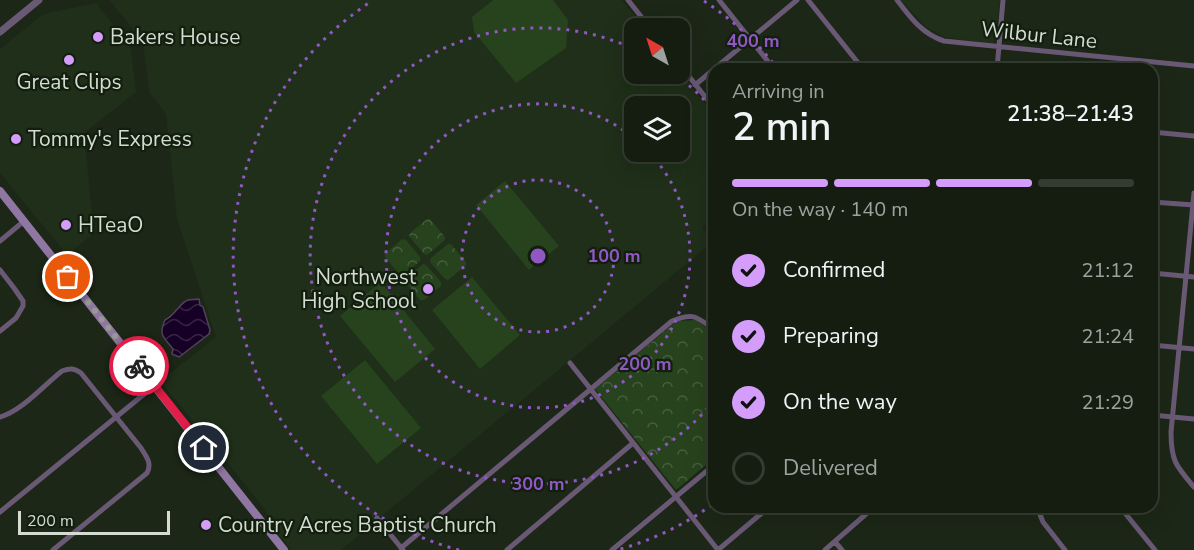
<!DOCTYPE html>
<html lang="en">
<head>
<meta charset="utf-8">
<style>
  :root { --surface:#151d11; --page:#222a1f; --text:#f1f3f6; --muted:#9da29f; --line:#343b31; --accent:#d49cfb }
  body { margin:0; font-family:"Nunito Sans",sans-serif; background:var(--page); color:var(--text); height:100vh; display:flex; flex-direction:column; font-size:22px; white-space:nowrap }
  * { box-sizing:border-box; margin:0 }
  p { font-size:20px; color:var(--muted) }
  .icon { flex:none; width:33px; height:33px; fill:none; stroke:currentColor; stroke-width:2; stroke-linecap:round; stroke-linejoin:round }
  .map { position:relative; flex:1; overflow:hidden }
  .side { position:absolute; left:708px; top:63px; width:450px; height:450px; display:flex; flex-direction:column; background:var(--surface); border-radius:18px; box-shadow:0 6px 24px #0002,0 0 0 2px var(--line) }
  .side>* { flex:none }
  .needle { width:39px; rotate:321deg }
  .tools { position:absolute; left:624px; top:18px; display:grid; gap:12px }
  .tools a { display:grid; place-items:center; width:66px; height:66px; border-radius:12px; background:var(--surface); box-shadow:0 6px 24px #0002,0 0 0 2px var(--line); font-size:30px }
  .scale { position:absolute; left:18px; bottom:15px; width:152px; box-sizing:border-box; padding-left:6px; border:3px solid #d4dbd1; border-top:0; font-size:16px; line-height:21px; white-space:nowrap; color:#d4dbd1; -webkit-text-stroke:4px #121e0e; paint-order:stroke }
  .pin { position:absolute; display:grid; place-items:center; width:51px; height:51px; color:#fff; margin:-26px; border:3px solid #fff; border-radius:50%; box-shadow:0 2px 6px #0007 }
  .courier { position:absolute; display:grid; place-items:center; width:60px; height:60px; margin:-30px; border:4px solid #e11d48; border-radius:50%; background:#fff; color:#222; box-shadow:0 2px 8px #0007 }
  .headline em { font-style:normal; font-weight:600 }
  .headline div { display:flex; flex-direction:column-reverse }
  .headline { display:flex; align-items:center; justify-content:space-between; height:102px; padding:0 24px }
  h1 { font-size:39px; font-weight:600; line-height:45px }
  .bar { display:grid; grid-template-columns:repeat(4,1fr); gap:9px 6px; align-content:center; height:72px; padding:0 24px }
  .bar i { height:8px; border-radius:4px; background:var(--line) }
  .bar .selected { background:var(--accent) }
  .bar p { grid-column:span 4 }
  ol { padding:0 24px; list-style:none }
  li { display:flex; align-items:center; gap:18px; height:66px }
  li p { margin-inline-start:auto }
  li .icon { padding:6px; border-radius:50%; background:var(--accent); color:#111; stroke-width:4 }
  li:last-child { color:var(--muted) }
  li i { width:33px; height:33px; border:3px solid var(--line); border-radius:50% }
  .map>svg:first-child { display:block }
  .built { fill:#1f2f19; fill-rule:evenodd }
  .green { fill:#27431d }
  .park { fill:url(#park-crowns) }
  .water { fill:url(#water-waves); stroke:#504259; stroke-width:1.5 }
  .lines { fill:none; stroke-linecap:round; stroke-linejoin:round }
  .minor { stroke:#695975; stroke-width:5 }
  .tertiary { stroke:#695975; stroke-width:7 }
  .secondary { stroke:#9076a3; stroke-width:8 }
  .done { stroke:#949c90; stroke-width:6; stroke-dasharray:0 10.8 }
  .route { stroke:#e11d48; stroke-width:8 }
  .ring { fill:none; stroke:#9158c4; stroke-width:3; stroke-dasharray:3 6 }
  .poi-dot { fill:#d49cfb; stroke:#121e0e; stroke-width:2 }
  .labels { text-anchor:middle; dominant-baseline:central; stroke-width:4.5; stroke-linejoin:round; paint-order:stroke }
  .street-label { font-size:21px; fill:#d4dbd1; stroke:#121e0e }
  .poi-label { font-size:21px; fill:#d4dbd1; stroke:#121e0e; text-anchor:start }
  .centre { fill:#9158c4; stroke:#121e0e; stroke-width:3 }
  .ring-label { font-size:18px; text-anchor:middle; font-weight:bold; fill:#9158c4; stroke:#121e0e; stroke-width:4.5; stroke-linejoin:round; paint-order:stroke }
</style>
</head>
<body>
<div class="map">
<svg width="1194" height="550" viewBox="0 0 1194 550">
  <defs>
    <pattern id="park-crowns" width="20" height="18" patternUnits="userSpaceOnUse" patternTransform="scale(1.5)"><rect width="20" height="18" fill="#27431d"/><path d="M2 6a3 3 0 1 1 6 0M12 15a3 3 0 1 1 6 0" fill="none" stroke="#455e3d"/></pattern>
    <pattern id="water-waves" width="16" height="10" patternUnits="userSpaceOnUse" patternTransform="scale(1.5)"><rect width="16" height="10" fill="#170026"/><path d="M0 5q4-4 8 0t8 0" fill="none" stroke="#382544"/></pattern>
  </defs>
  <rect width="100%" height="100%" fill="#1c2717"/>
  <path class="built" d="M109,0H622L645,28H634V74H680V72L714,115V217L702,227L714,241L341,550H291L272,526L265,510L260,503L160,381L216,337L177,219L166,114L149,92L143,41ZM634,106H680V152H634Z
    M901,0H1000L995,39L993,44L944,37L926,27Z
    M96,3L130,45L136,92L84,133L94,233L67,255L0,173V49L43,14Z"/>
  <path class="green" d="M493,0H553L568,20L566,48L516,83L474,32L472,17Z
    M505,181L559,246L529,270L476,205Z
    M472,277L520,335L480,369L432,310Z
    M381,282L435,349L395,382L340,316Z
    M365,360L421,428L377,464L321,396Z"/>
  <path class="park" d="M427,219H430L445,237V240L427,255L424,254L409,236L410,233Z
    M402,239L406,240L420,257V261L403,275H400L385,257V254Z
    M448,244H451L466,262V265L448,280L445,279L430,262L431,258Z
    M423,264L426,265L441,282V286L424,300H420L406,282V279Z
    M697,320L714,334V458L676,490L595,389L677,321Z"/>
  <path class="water" d="M199,299L200,305L203,307L210,330L209,334L179,357L172,354L173,349C164,337 158,336 165,320C176,315 179,303 188,300C191,299 195,300 199,299Z"/>
  <g class="lines">
    <path class="minor" d="M628,0L650,28
      M719,0L774,69
      M808,0L863,69
      M897,0C910,17 922,34 944,41L1194,66
      M680,65L714,108
      M997,69L1003,0
      M695,85L797,0
      M1152,132L1194,136
      M1194,193L1171,432C1171,461 1176,466 1194,487
      M1152,202L1194,205
      M0,241L24,221
      M0,270L14,288L23,301V306L16,318L0,331
      M1152,273L1194,277
      M1152,345L1194,349
      M570,363L718,550
      M1152,415L1194,419
      M0,417C22,411 44,385 62,371C70,368 74,368 81,373L141,448C147,457 152,464 147,473L53,550
      M1037,507L1043,522L1065,550
      M1120,507L1155,550
      M0,512L154,386
      M377,518L403,550
      M835,542L842,550
      M401,548L672,321C694,312 696,317 714,329
      M507,550L633,443
      M612,550L714,465
      M718,550L769,507
      M825,550L874,507"/>
    <path class="tertiary" d="M0,32L39,0"/>
    <path class="secondary" d="M0,191L284,550"/>
  </g>
  <g class="lines">
    <path class="done" d="M68,277L139,366"/>
    <path class="route" d="M139,366L204,448"/>
  </g>
  <g class="ring">
    <circle cx="538" cy="256" r="76"/>
    <path d="M649 152A152 152 0 1 1 634 138"/>
    <path d="M714 401A228 228 0 1 1 634 49M675 74A228 228 0 0 1 714 111"/>
    <path d="M712 505A304 304 0 0 1 617 550M459 550A304 304 0 0 1 372 1M704 1A304 304 0 0 1 778 69"/>
  </g>
  <g class="poi-dot">
    <circle cx="98" cy="37" r="6"/>
    <circle cx="69" cy="60" r="6"/>
    <circle cx="16" cy="139" r="6"/>
    <circle cx="66" cy="225" r="6"/>
    <circle cx="428" cy="289" r="6"/>
    <circle cx="206" cy="525" r="6"/>
  </g>
  <g class="labels">
    <g class="street-label">
      <text transform="translate(1039 35) rotate(6)">Wilbur Lane</text>
    </g>
    <g class="poi-label">
      <text x="110" y="37">Bakers House</text>
      <text x="69" y="82" text-anchor="middle">Great Clips</text>
      <text x="28" y="139">Tommy's Express</text>
      <text x="78" y="225">HTeaO</text>
      <text x="416" y="277" text-anchor="end">Northwest<tspan x="416" dy="24">High School</tspan></text>
      <text x="218" y="525">Country Acres Baptist Church</text>
    </g>
  </g>
  <circle cx="538" cy="256" r="9" class="centre"/>
  <g class="ring-label">
    <text x="753" y="47">400 m</text>
    <text x="614" y="262">100 m</text>
    <text x="645" y="370">200 m</text>
    <text x="538" y="490">300 m</text>
  </g>
</svg>
<div class="tools">
<a><svg class="needle" viewBox="-14 -14 28 28"><path d="M0-13l5 13h-10z" fill="#e53935"/><path d="M0 13l5-13h-10z" fill="#9da29f"/></svg></a>
<a><svg class="icon" aria-label="layers" viewBox="0 0 24 24"><path d="M12 4l9 5-9 5-9-5zM3 14l9 5 9-5"/></svg></a>
</div>
<div class="scale">200 m</div>
<div class="pin" style="left:68px;top:277px;background:#ea580c"><svg class="icon" aria-label="bag" viewBox="0 0 24 24"><path d="M5 8h14l-1 12H6zM9 8a3 3 0 0 1 6 0"/></svg></div>
<div class="pin" style="left:204px;top:448px;background:#1f2937"><svg class="icon" aria-label="home" viewBox="0 0 24 24"><path d="M3 11l9-7 9 7M6 9v11h12V9"/></svg></div>
<div class="courier" style="left:139px;top:366px"><svg class="icon" aria-label="bike" viewBox="0 0 24 24"><circle cx="6" cy="16" r="4"/><circle cx="18" cy="16" r="4"/><path d="M6 16l4-8h5l3 8M10 8l3 8H6M13 5h3"/></svg></div>
<section class="side">
<div class="headline"><div><h1>2 min</h1><p>Arriving in</p></div><em>21:38–21:43</em></div>
<div class="bar"><i class="selected"></i><i class="selected"></i><i class="selected"></i><i></i><p>On the way · 140 m</p></div>
<ol>
<li><svg class="icon" aria-label="check" viewBox="0 0 24 24"><path d="M5 12l5 5 9-10"/></svg>Confirmed<p>21:12</p></li>
<li><svg class="icon" aria-label="check" viewBox="0 0 24 24"><path d="M5 12l5 5 9-10"/></svg>Preparing<p>21:24</p></li>
<li><svg class="icon" aria-label="check" viewBox="0 0 24 24"><path d="M5 12l5 5 9-10"/></svg>On the way<p>21:29</p></li>
<li><i></i>Delivered</li>
</ol>
</section>
</div>
</body>
</html>
